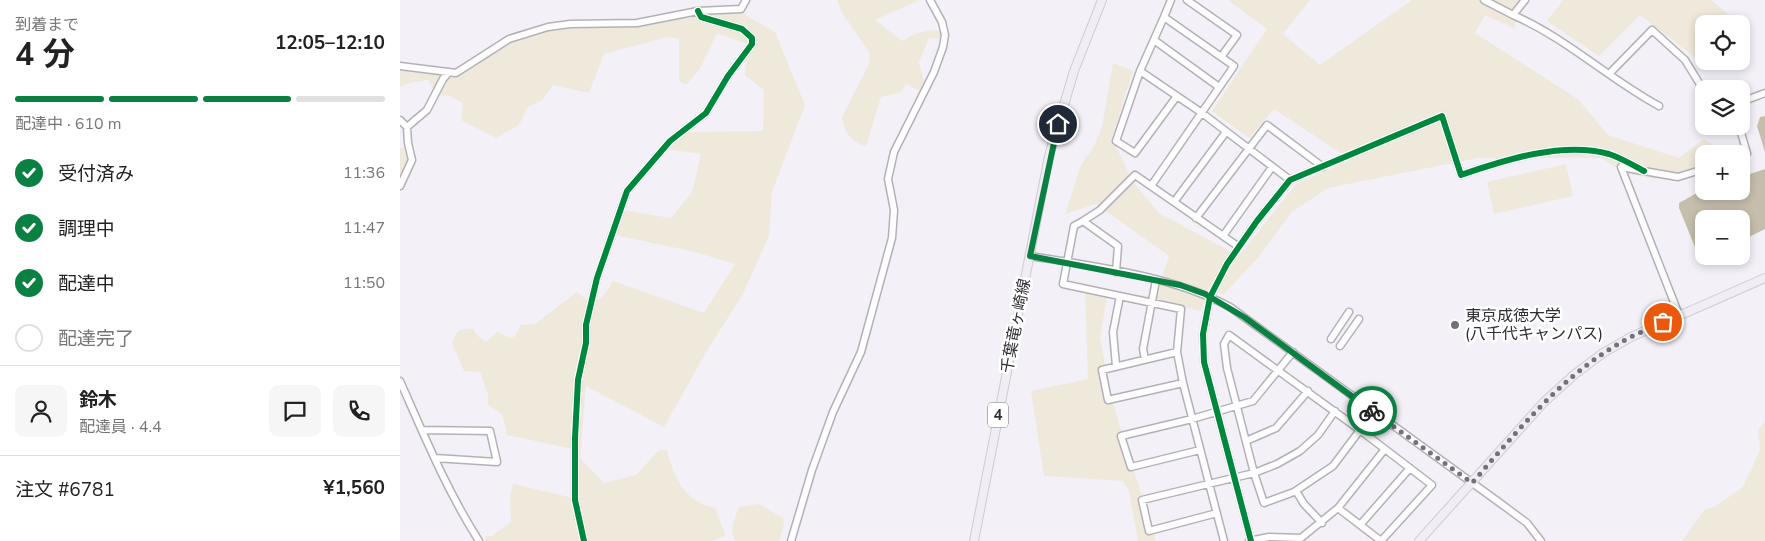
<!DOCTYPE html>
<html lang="ja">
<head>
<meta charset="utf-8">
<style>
  :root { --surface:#fff; --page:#f6f6f6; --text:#222; --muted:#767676; --line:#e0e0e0; --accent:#0b8043 }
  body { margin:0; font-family:"Nunito Sans","Noto Sans JP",sans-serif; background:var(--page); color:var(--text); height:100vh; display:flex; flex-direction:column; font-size:19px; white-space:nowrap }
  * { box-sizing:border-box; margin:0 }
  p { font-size:16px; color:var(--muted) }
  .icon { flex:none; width:28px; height:28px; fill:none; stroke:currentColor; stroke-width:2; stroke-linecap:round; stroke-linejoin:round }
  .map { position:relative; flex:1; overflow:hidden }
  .side { display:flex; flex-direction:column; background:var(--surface); width:400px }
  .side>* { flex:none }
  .controls { position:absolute; left:1295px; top:15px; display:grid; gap:10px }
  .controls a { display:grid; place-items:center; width:55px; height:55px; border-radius:10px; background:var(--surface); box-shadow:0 2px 8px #0003; font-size:25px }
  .pin { position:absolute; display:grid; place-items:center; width:42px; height:42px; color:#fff; margin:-21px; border:2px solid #fff; border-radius:50%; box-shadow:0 1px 5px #0007 }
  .courier { position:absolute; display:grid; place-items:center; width:50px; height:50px; margin:-25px; border:4px solid #0b8043; border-radius:50%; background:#fff; color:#222; box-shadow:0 1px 6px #0007 }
  .head em { font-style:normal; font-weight:700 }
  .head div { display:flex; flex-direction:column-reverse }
  .head { display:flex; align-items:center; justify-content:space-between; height:85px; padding:0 15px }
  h1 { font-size:32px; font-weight:700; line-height:38px }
  .bar { display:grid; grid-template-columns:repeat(4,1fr); gap:8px 5px; align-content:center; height:60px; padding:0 15px }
  .bar i { height:6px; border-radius:4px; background:var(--line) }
  .bar .on { background:var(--accent) }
  .bar p { grid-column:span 4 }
  .line { display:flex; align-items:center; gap:12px; padding:0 15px; border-top:1px solid var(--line) }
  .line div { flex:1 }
  .round { display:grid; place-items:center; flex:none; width:52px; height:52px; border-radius:10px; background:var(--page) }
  ol { padding:0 15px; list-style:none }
  li { display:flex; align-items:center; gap:15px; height:55px }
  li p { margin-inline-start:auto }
  li .icon { padding:5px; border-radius:50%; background:var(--accent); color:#fff; stroke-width:4 }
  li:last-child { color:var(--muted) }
  li i { width:28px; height:28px; border:2px solid var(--line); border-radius:50% }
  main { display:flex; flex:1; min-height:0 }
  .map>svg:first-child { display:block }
  .green { fill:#efe9db }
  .water { fill:#c6beac }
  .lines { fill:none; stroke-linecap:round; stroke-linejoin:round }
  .minor-casing { stroke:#b3b1b7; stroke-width:9 }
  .major-casing { stroke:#cdccd0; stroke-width:10 }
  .minor { stroke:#fdfdfe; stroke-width:6 }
  .major { stroke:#f0edf5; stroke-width:8 }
  .cycleway-casing { stroke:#fff; stroke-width:9 }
  .cycleway { stroke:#00873e; stroke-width:6 }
  .done { stroke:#747278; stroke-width:5; stroke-dasharray:0 9 }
  .route { stroke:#0b8043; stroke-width:6 }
  .poi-dot { fill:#747278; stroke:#fff; stroke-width:2 }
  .labels { text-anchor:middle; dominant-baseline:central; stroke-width:5; stroke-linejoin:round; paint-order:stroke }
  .shield { fill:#fff; stroke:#6d6d70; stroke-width:1 }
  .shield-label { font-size:15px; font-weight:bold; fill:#2f2e33 }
  .poi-label { font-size:16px; fill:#2f2e33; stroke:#fff; text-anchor:start }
  .street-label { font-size:16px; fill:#2f2e33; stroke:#fff }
</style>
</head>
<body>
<main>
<section class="side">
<div class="head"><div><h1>4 分</h1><p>到着まで</p></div><em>12:05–12:10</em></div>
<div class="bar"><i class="on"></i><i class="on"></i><i class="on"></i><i></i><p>配達中 · 610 m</p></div>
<ol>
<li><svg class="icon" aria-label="check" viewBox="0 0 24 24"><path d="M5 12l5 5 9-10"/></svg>受付済み<p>11:36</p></li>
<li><svg class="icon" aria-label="check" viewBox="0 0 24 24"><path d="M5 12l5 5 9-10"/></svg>調理中<p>11:47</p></li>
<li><svg class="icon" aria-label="check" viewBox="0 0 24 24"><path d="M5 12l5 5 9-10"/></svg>配達中<p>11:50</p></li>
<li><i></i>配達完了</li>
</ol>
<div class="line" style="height:90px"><a class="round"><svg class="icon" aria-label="person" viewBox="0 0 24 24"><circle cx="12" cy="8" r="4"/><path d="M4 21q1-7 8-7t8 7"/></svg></a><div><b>鈴木</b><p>配達員 · 4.4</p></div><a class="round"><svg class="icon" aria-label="chat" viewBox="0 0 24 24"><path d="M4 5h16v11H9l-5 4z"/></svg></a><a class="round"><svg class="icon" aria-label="phone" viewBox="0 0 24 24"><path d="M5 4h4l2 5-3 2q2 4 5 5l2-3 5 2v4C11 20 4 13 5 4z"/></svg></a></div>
<div class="line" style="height:65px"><div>注文 #6781</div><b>¥1,560</b></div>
</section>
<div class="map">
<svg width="1365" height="541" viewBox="0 0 1365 541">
  <rect width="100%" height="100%" fill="#f3f0f8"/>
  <path class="green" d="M437,0H520L475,20L502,41C515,34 527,27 542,32L543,39L529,38L519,62L524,82L520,91L506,84L501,92L481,97L466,146C452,143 443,131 442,117L469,64L470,53L442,13Z
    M828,0H910L883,34L920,65L1012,0H1128L1113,28L1085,15L1075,33L1178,99L1208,135L1279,158L1304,139L1322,151L1320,154H1304V169L1254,179L1226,173L1200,158H1078L928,188L892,212L857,259L823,295L810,285L801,311L761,302L707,296L700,338L713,404L756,541H738L729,491L723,481L644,476L631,391L688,379L685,288L755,297L769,256L696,204L665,214L681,165L694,146L702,127L713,63L733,71L712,138L733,182L759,213L839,256L896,184L951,160L874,109L849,138L812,111L867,29Z
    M1163,0H1311L1340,24H1304V54L1297,59L1240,15L1199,56L1147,21Z
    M342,13L375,32L405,105L372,192L369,236L342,296L309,347L264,427L186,386L180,458L204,483L236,475L260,449L267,451C275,479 284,501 315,508L326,536L311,541H85L86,536H92L111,522L110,495L113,484L173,498V449L107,435L102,414L88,405V394L80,372L64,371L52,343C57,330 60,328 73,329L78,336L86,342L97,332L111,338L115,336L121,325L135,324L177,292L188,301C203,301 206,293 213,281L304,313L335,264L295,252L215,235L223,210L271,218L292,192L301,154L266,149L287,132L363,131L364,90L345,75L347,44L317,33L300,69L286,85L279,81V39L268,37L204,54L189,93L153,85L142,100L128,107L119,125L96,138L61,120L63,103L49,96L37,95L28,80L9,83L0,87V69L58,75L114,41L157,29L236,26L286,16Z
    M0,148H4L10,162L0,181Z
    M1166,164L1173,196L1094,214L1087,182Z
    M1365,421V541H1282L1304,510L1316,506L1343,487L1360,450L1358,430Z
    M359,504L383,518L384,526L379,541H336C328,531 335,518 339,507Z"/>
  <path class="water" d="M1365,116V152L1357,126L1360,117Z
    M1365,169V229L1341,241V219H1304V255L1297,252L1279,208V203L1304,189V191H1341V177Z"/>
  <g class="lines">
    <defs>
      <path id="minor" d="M787,0L837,35L821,57
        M1084,0L1113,15
        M1125,0L1113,15C1166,38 1209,79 1259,106
        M764,17L740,71L716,141L735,153L777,96
        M754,40L819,87
        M0,66L56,73L109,39L148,27L170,24L237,23L298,11L341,9L346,0
        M740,71L802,113L890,180
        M1209,74L1252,30L1285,60L1304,91
        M1341,102L1365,93
        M0,120L7,127
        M1339,126L1347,153L1341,155
        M0,186L12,160L8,143L7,127L27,110L43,79L49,72
        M751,186L834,66L764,17L771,0
        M774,202L826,132
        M796,218L867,125L923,167
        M683,221L700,210L735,175L839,247
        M823,236L872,167
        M630,256C693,266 773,276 830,307L1100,503L1127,523L1141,541
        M716,272L718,246L683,221L674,226L663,284L781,309L777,352L783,383L824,541
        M1279,315L1221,167L1278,177L1304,169
        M829,335L960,430L933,466L894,492L864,503L854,473L827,368L824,344Z
        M931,339L949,312
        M940,346L959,319
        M777,352L702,370L708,400L783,383
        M745,359L743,349L756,280
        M716,366L713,332L720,296
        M0,381C24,435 47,491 79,541
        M22,430L90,431L97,462L35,458
        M846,441L876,428L908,391
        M800,450L731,467L721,436L792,419L853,401L893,352
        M896,491L904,504L922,523
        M938,508L985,449
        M817,513L749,531L742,500L854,473L877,464L900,451L918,435L935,411
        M960,525L1010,468
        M184,541L175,500V438L178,380L186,343V325L197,278L227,191L270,141L306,113L328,76L352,44V38L342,29L301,17L298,11
        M391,541L412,470L433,412L461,352L492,238L494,210L488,179L494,152L534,72L543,47L545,35L542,22L530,0
        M849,541L869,537L901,538L938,508L981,541L1032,485L960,430
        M851,541L804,362L803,334L810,297L827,264L857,221L890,180L1042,116L1061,175C1104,160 1163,141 1209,154C1221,158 1233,165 1244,171"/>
      <path id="major" d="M574,541L649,156L674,71L702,0
        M1019,541L1144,402L1175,374L1203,353L1231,337L1365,278"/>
    </defs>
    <use href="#minor" class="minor-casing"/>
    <use href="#major" class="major-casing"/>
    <use href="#minor" class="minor"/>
    <use href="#major" class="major"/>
    <defs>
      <path id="cycleway" d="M184,541L175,500V438L178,380L186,343V325L197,278L227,191L270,141L306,113L328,76L352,44V38L342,29L301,17L298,11
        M851,541L804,362L803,334L810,297L827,264L857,221L890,180L1042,116L1061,175C1104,160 1163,141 1209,154C1221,158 1233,165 1244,171"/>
    </defs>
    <use href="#cycleway" class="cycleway-casing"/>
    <use href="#cycleway" class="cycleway"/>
  </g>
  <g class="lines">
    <path class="done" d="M972,411L1072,483C1116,433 1158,380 1215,346C1230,336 1247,330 1263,322"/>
    <path class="route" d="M658,124L630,256L780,285L805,294L844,317L972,411"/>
  </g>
  <circle class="poi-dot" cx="1055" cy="325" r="5"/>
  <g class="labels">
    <rect class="shield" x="588" y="402.5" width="20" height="25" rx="4"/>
    <g class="shield-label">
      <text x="598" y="415">4</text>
    </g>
    <g class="poi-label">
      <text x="1065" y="316">東京成徳大学<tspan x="1065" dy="18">(八千代キャンパス)</tspan></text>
    </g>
    <g class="street-label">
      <text transform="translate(616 326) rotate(-79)">千葉竜ヶ崎線</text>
    </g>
  </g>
</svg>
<div class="controls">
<a><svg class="icon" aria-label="locate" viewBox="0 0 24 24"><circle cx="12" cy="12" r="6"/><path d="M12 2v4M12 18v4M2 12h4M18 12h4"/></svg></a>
<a><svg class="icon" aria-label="layers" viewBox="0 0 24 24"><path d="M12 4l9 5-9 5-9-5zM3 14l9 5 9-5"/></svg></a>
<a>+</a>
<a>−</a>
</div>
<div class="pin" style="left:1263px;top:322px;background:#ea580c"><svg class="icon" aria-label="bag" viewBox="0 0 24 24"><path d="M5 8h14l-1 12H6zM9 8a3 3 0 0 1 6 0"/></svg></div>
<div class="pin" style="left:658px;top:124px;background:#1f2937"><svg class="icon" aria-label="home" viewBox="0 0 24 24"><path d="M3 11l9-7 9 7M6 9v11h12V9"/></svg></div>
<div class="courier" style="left:972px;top:411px"><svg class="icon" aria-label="bike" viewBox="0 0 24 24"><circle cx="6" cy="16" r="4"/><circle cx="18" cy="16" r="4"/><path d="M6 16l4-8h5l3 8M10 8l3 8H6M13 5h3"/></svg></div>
</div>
</main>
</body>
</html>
